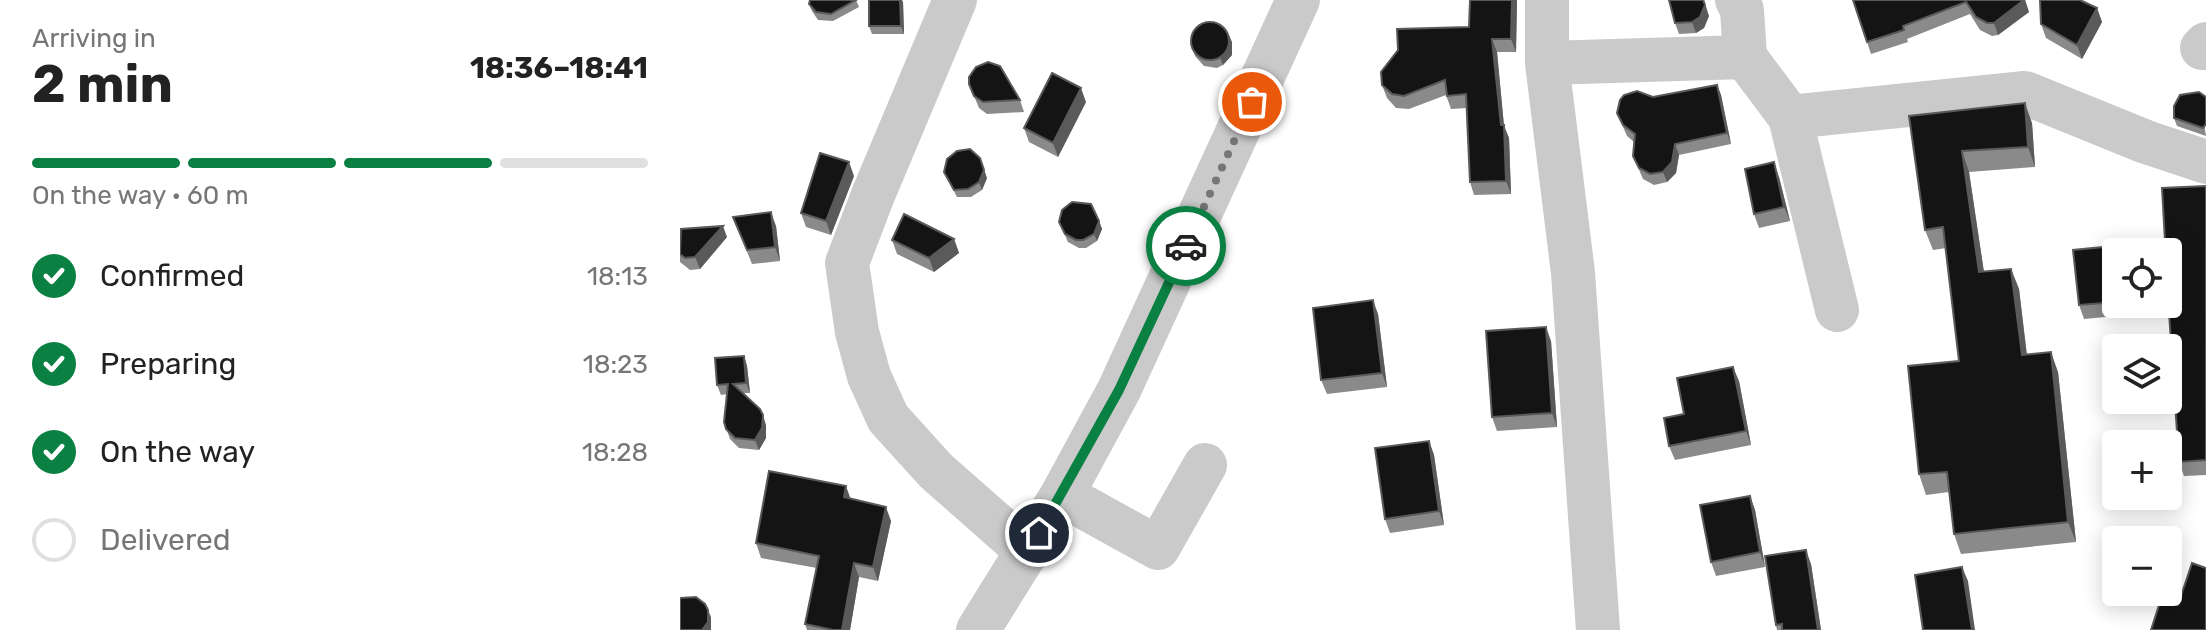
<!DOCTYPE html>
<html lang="en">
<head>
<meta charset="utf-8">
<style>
  :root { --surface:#fff; --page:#f2f2f2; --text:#222; --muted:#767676; --line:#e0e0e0; --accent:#0b8043 }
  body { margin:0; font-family:Rubik,sans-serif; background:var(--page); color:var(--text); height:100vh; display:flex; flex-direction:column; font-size:30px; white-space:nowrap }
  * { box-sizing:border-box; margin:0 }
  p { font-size:26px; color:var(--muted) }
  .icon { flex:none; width:44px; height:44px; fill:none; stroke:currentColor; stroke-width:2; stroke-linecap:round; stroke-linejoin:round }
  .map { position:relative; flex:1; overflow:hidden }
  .side { display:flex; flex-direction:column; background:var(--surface); width:680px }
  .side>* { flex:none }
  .controls { position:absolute; left:1422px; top:238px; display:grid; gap:16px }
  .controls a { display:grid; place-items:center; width:80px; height:80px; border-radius:8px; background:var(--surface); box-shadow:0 4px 20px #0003; font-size:40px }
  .pin { position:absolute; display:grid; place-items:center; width:68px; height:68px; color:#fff; margin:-34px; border:4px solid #fff; border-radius:50%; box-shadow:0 2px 8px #0007 }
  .courier { position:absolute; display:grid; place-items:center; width:80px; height:80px; margin:-40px; border:6px solid #0b8043; border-radius:50%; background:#fff; color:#222; box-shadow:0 2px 10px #0007 }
  .summary em { font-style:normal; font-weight:700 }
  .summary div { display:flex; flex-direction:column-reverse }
  .summary { display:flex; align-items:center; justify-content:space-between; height:136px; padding:0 32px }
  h1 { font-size:52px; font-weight:700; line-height:60px }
  .bar { display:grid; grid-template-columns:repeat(4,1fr); gap:12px 8px; align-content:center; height:96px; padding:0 32px }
  .bar i { height:10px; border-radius:6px; background:var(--line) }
  .bar .selected { background:var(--accent) }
  .bar p { grid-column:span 4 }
  ol { padding:0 32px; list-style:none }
  li { display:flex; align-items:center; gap:24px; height:88px }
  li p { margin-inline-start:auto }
  li .icon { padding:8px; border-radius:50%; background:var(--accent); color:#fff; stroke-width:4 }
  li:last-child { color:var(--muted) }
  li i { width:44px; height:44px; border:4px solid var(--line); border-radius:50% }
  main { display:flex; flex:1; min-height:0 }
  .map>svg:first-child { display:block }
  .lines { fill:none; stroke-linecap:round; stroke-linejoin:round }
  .minor { stroke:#cacaca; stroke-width:44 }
  .wall { fill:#8a8a8a; fill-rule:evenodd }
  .shaded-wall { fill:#5a5a5a }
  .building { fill:#141414; stroke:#5a5a5a; stroke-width:2 }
  .done { stroke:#767676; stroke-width:8; stroke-dasharray:0 14.4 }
  .route { stroke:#0b8043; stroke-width:10 }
</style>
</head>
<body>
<main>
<section class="side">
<div class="summary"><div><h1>2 min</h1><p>Arriving in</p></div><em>18:36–18:41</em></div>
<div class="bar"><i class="selected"></i><i class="selected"></i><i class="selected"></i><i></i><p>On the way · 60 m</p></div>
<ol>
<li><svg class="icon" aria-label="check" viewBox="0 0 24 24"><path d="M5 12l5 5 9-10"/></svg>Confirmed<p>18:13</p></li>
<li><svg class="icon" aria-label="check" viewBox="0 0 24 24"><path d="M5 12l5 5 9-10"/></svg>Preparing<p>18:23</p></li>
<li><svg class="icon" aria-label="check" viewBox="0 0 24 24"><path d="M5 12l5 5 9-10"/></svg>On the way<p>18:28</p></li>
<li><i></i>Delivered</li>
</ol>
</section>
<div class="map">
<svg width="1526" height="630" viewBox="0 0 1526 630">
  <rect width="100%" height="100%" fill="#fff"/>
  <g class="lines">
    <path class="minor" d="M275,0L193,195L167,263L177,332L189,376L208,418L256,471L348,552
      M867,0V63L893,273L918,630
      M1057,0L1062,10L1065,57L1110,117L1157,310
      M1522,48L1526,44
      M867,63L1065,57
      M1110,117L1345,93L1466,142L1526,162
      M382,495L478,548L525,465
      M298,630L382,495L439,390L618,0"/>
  </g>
  <path class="wall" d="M176,0L179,7L153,21L138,20L132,11L129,4Z
    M837,0L836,52H817L824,126L829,138L831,194L794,195L790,182L787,108L771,109L766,95L729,109L716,108L707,98L702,85L789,27Z
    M1173,0H1345L1349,12L1318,35L1312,36L1300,30L1290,14L1227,39L1228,42L1191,54Z
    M223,2L224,34H192L189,26Z
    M1417,8L1422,22L1402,59L1366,38L1361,24Z
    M1029,16L1024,28L1016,33L999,34L995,23Z
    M510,42H552V55L543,65L537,68L524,66L515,56Z
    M289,84L340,100L344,112L307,114L299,108Z
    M1037,85L1041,95L1051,144L999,155L996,173L987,182L974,185L963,179L953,156L954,142L947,136L937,113L973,97Z
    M1519,92L1526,136L1497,126L1494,118Z
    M406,102L378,157L349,142L344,128Z
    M1229,116L1352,123L1355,167L1289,172L1304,272L1331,269L1339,289L1347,354L1378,372L1396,542L1281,554L1274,534L1269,492L1246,495L1239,474L1279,361L1266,248L1253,250L1245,230Z
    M264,172L307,178L302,190L291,197H277Z
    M174,176L151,235L126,227L121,213Z
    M1099,177L1110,221L1079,228L1074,214Z
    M1526,186V475L1504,476L1499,462L1490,311L1404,319L1399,305L1393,250L1485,241L1482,188ZM1436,252H1488V304H1436Z
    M53,217L96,226L100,261L72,264Z
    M419,221L422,229L417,241L406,248H399L388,242L379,222Z
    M0,230L47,237L20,269L10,270L0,262Z
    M274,239L279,253L254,272L217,254L212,240Z
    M698,314L707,387L647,394L641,380Z
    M871,341L877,427L817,431L812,417Z
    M64,356L67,366L70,393H63L86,425V438L79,450L59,448L50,439L44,422L47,394L41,395L37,385Z
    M1059,381L1071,445L995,460L989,446L1004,414Z
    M749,441L754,455L764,525L710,533L705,519Z
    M1070,496L1075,510L1085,567L1036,576L1031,562Z
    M171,499L211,521L198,581L179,577L170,630H127L125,624L137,568L81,558L76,543Z
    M1131,564L1141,630H1097L1096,625Z"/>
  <path class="shaded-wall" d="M220,0H222L223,2L224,34L221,26Z
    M832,0H837L836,52L831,39Z
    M1024,0L1029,16L1024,28L1016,33L1012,22Z
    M1345,0L1349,12L1318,35L1314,23Z
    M1417,8L1422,22L1402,59L1397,45Z
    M549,35L552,42V55L543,65L540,57Z
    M812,39L817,52L824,126L829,138L831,194L826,181Z
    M1037,85L1041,95L1051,144L1047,133Z
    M401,88L406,102L378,157L373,143Z
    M1345,103L1352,123L1355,167L1348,147Z
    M995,144L999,155L996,173L987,182L983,172Z
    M1282,151L1289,172L1307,293L1299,272Z
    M169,162L174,176L151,235L146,221Z
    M1094,162L1099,177L1110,221L1104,207Z
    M303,166L307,178L302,190L299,182Z
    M91,212L96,226L100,261L95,247Z
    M419,221L422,229L417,241L414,234Z
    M43,226L47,237L20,269L15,257Z
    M274,239L279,253L254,272L249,258Z
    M1331,269L1339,289L1349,375L1342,355Z
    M693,300L698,314L707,387L702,373Z
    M866,327L871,341L877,427L872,413Z
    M1371,352L1378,372L1396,542L1388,522Z
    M64,356L67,366L70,393L66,383Z
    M1053,367L1059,381L1071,445L1066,431Z
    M83,415L86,425V438L79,450L75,440Z
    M749,441L754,455L764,525L759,511Z
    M166,486L171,500L164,497Z
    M1070,496L1075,510L1085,567L1080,552Z
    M206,507L211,521L198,581L193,567Z
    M1126,550L1131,564L1141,630H1138Z
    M174,563L179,577L170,630H162Z
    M1282,567L1288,581L1295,630H1292Z
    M28,610L31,617V630H22Z"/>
  <path class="building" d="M130,0H176L151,14L136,12L129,4Z
    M189,0H220L221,26H189Z
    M790,0H832L831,39H812L821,125H824L826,181L790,182L786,94L767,96L765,80L724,96L712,94L702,85L701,72L718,50L717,29L789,27Z
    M989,0H1023L1025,5L1020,17L1012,22L995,23Z
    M1173,0H1344L1314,23H1307L1296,17L1286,2L1223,26L1224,30L1187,42Z
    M1360,0H1400L1417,8L1397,45L1361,24Z
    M511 41a19 19 0 1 1 38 0a19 19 0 1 1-38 0Z
    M308,62L320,66L340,100L303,102L294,96L289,84V77L296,67Z
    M372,73L401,88L373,143L344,128Z
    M1037,85L1047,133L995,144L992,162L983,172L970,174L959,168L953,156L955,134L943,125L937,113L940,100L944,95L957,91L973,97Z
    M1519,92L1526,97V124L1523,128L1494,118V106L1500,95Z
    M1345,103L1348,147L1282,151L1299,272L1331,269L1342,355L1371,352L1388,522L1274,534L1267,472L1239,474L1228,366L1279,361L1263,227L1245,230L1229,116Z
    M290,149L300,158L304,170L299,182L288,189L274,190L264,172L267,159L277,151Z
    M140,153L169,162L146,221L121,213Z
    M1094,162L1104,207L1074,214L1065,169Z
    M1526,186V460L1499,462L1488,297V252H1436V302L1399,305L1393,250L1485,241L1482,188Z
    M392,202L411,204L419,221L414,234L403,240H396L385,234L379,222L382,210Z
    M91,212L95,247L67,250L53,217Z
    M224,214L274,239L249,258L212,240Z
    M43,226L15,257L5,258L0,254L1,229Z
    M693,300L702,373L641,380L633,308Z
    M866,327L872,413L812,417L806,331Z
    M64,356L66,383L53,384L80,409L83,415L82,428L75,440L55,438L46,429L44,422L48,384L37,385L35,358Z
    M1053,367L1066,431L989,446L984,418L1004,414L997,378Z
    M749,441L759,511L705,519L695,448Z
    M89,471L166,486L164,497L206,507L193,567L174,563L162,630H153L125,624L139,556L76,543Z
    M1070,496L1080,552L1031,562L1020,505Z
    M1126,550L1138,630H1102V624L1096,625L1085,556Z
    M1512,563L1526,568V630H1471L1481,599L1498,605Z
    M1282,567L1292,630H1243L1235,575Z
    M16,597L25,604L28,610V622L22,630H0V598Z"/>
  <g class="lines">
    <path class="done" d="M506,246L572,102"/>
    <path class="route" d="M359,533L439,390L506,246"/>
  </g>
</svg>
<div class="controls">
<a><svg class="icon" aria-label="locate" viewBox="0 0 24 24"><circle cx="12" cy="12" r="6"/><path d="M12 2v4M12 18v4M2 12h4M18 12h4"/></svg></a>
<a><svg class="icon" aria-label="layers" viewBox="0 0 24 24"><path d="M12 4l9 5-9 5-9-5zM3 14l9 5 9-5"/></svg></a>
<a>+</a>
<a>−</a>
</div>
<div class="pin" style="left:572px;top:102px;background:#ea580c"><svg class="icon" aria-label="bag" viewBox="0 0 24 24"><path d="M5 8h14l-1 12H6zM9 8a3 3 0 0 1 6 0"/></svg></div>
<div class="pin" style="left:359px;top:533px;background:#1f2937"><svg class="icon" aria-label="home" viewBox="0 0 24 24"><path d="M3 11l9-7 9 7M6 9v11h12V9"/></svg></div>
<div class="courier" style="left:506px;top:246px"><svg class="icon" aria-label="car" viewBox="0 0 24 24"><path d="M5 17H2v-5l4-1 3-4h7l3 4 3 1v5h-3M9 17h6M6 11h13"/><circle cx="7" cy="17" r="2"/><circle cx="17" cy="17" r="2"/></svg></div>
</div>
</main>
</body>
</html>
